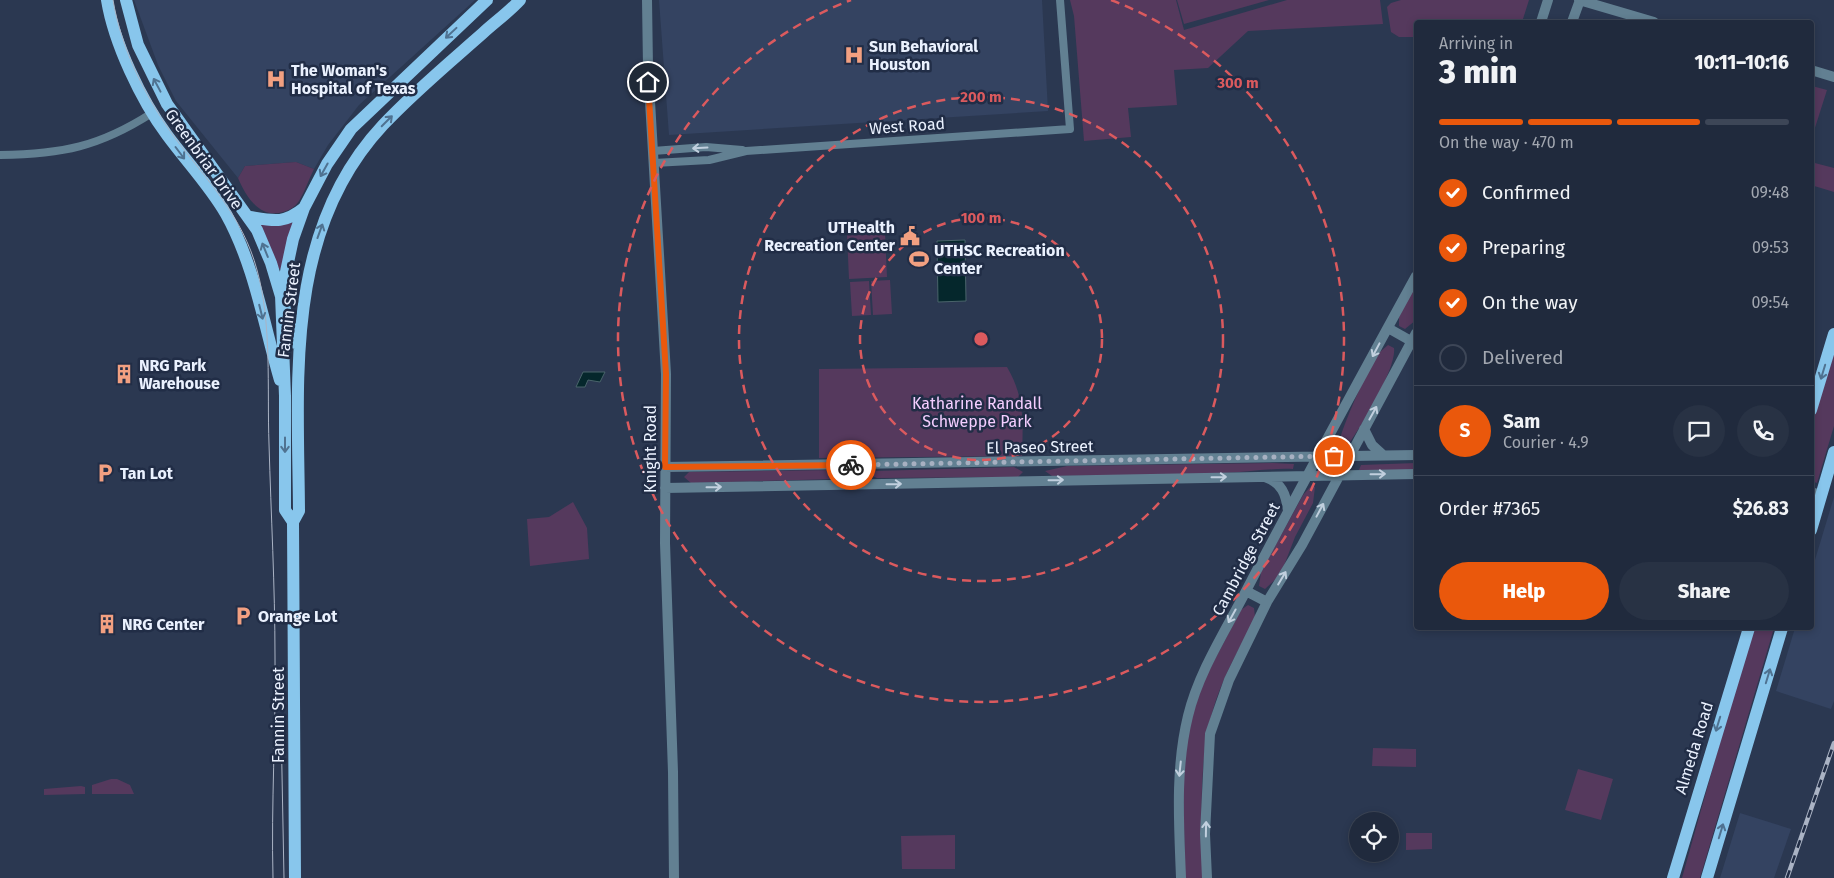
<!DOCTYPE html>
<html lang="en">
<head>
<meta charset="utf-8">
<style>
  :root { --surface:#202a3d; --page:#283244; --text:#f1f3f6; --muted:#a2a7b0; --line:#3d4657; --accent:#ea580c }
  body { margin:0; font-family:"Fira Sans",sans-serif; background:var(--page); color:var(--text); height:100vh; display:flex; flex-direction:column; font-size:19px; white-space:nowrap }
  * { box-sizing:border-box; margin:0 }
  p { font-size:16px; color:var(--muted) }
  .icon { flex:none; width:28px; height:28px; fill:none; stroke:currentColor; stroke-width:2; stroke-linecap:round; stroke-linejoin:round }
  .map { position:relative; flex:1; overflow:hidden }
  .panel { position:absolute; left:1414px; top:20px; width:400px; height:610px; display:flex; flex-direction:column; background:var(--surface); border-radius:5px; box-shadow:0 2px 8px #0003,0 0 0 1px var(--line) }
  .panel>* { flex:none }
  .tools { position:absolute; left:1349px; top:812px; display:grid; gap:10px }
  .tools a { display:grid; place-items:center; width:50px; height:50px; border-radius:50%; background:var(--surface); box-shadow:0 2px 8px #0003,0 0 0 1px var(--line); font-size:25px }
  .pin { position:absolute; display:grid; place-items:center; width:42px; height:42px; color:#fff; margin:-21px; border:2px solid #fff; border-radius:50%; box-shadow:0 1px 5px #0007 }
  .courier { position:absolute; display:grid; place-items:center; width:50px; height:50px; margin:-25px; border:4px solid #ea580c; border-radius:50%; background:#fff; color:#222; box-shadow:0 1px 6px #0007 }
  .head em { font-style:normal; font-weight:800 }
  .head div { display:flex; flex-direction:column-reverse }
  .head { display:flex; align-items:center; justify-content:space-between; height:85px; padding:0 25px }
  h1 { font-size:32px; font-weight:800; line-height:38px }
  .bar { display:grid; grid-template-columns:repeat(4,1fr); gap:8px 5px; align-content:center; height:60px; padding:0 25px }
  .bar i { height:6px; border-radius:4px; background:var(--line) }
  .bar .current { background:var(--accent) }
  .bar p { grid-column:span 4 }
  .line { display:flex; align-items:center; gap:12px; padding:0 25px; border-top:1px solid var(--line) }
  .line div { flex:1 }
  .round { display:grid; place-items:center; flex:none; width:52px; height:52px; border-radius:26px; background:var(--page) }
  ol { padding:0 25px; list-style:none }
  li { display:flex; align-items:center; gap:15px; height:55px }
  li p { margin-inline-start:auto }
  li .icon { padding:5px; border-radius:50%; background:var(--accent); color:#fff; stroke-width:4 }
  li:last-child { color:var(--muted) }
  li i { width:28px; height:28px; border:2px solid var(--line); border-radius:50% }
  .button { display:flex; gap:10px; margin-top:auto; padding:10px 25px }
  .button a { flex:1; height:58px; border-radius:30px; background:var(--accent); color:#fff; font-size:20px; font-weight:800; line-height:58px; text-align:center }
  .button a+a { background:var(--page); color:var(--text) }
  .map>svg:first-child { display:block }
  .built { fill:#344361 }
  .green { fill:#55395d }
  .water { fill:#05272c; stroke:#4a646b }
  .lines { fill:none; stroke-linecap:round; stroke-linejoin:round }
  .minor { stroke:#628092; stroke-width:8 }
  .tertiary { stroke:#628092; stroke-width:10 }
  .primary { stroke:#88c6ec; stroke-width:12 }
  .tram { stroke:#aab3c4; stroke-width:1 }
  .rail-casing { stroke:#aab3c4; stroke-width:4.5 }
  .rail { stroke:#212d46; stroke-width:2.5; stroke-dasharray:8; stroke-linecap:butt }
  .oneway { stroke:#4f7291 }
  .oneway2 { stroke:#c1cfde }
  .done { stroke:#a7b0c1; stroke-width:5; stroke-dasharray:0 9 }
  .route { stroke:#ea580c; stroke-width:6 }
  .ring { fill:none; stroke:#db5a5e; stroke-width:2.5; stroke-dasharray:9 6 }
  .labels { text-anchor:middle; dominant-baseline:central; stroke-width:5; stroke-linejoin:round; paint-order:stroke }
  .poi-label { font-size:16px; font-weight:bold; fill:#eaf1fe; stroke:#212d46; text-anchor:start }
  .street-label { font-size:16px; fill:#eaf1fe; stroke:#212d46 }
  .park-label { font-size:16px; fill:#f4ceff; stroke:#212d46 }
  .centre { fill:#db5a5e; stroke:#212d46; stroke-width:2.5 }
  .ring-label { font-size:15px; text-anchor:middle; font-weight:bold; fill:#db5a5e; stroke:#212d46; stroke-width:5; stroke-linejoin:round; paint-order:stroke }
</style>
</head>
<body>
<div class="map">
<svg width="1834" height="878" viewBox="0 0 1834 878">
  <rect width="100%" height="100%" fill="#2b3851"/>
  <path class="built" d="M134,0H475L359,105L328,145L314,169L296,162L245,166L238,178L176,101L158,65Z
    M659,0H1042L1048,111L669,135Z
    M1834,497V701L1831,709L1776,691L1795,628H1811V573Z
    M1740,813L1791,829L1774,878H1720Z"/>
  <path class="green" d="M1070,0H1176L1184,30L1287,0H1380L1383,24L1248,31L1208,68L1174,70L1177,105L1128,108L1131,137L1084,141L1074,16Z
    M1177,0H1269L1184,24Z
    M1401,0H1529L1522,22H1416V37H1399L1391,32L1387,7L1391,3Z
    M1812,86L1827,90L1813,134L1811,133Z
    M296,162L314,169C309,179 305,191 299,201C295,207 290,210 283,212C260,219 246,197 238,178L245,166Z
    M1811,162L1834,168V192L1811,185Z
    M291,222L294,224L281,269H278L260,226L262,223Z
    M885,233L887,277L849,279L847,235Z
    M890,280L892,314L873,315L871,281Z
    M869,281L871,315L852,316L850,282Z
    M1416,281V320L1405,329L1399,326V317Z
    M1388,345L1394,348C1397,367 1362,425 1350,442L1344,448H1338C1339,433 1368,368 1377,355C1380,351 1385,348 1388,345Z
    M1834,352V426L1817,483L1811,481V428Z
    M1007,367C1025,398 1023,422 1022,456L819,458V369Z
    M1273,463L1294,464L1293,469C1270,468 1248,472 1224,473C1167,477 1109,475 1052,476L1045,471L1067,466Z
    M1416,463V472L1359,470L1361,465Z
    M1014,467L1023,472L1018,477L877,478L867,474L874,471Z
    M838,470L844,475L836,479L691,483L684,477L689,472Z
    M1312,485L1315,487L1313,503L1295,537L1285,563L1278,577L1265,589L1259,586L1261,572L1303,495Z
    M573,502L587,528L589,559L530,566L527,519L549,517Z
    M1248,605L1254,608L1255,617C1242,644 1226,671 1216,700C1197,758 1202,818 1203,878H1185L1183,772L1190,722L1205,678L1241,610Z
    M1752,628H1774L1700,878H1682Z
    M1373,748L1416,749V767L1372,766Z
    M1578,769L1613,779L1601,820L1565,810Z
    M111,779H117L130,785L134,794H92V785Z
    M81,786L85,787V794L44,795V789Z
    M1406,833H1432V849L1406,850Z
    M955,835V869H902L901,836Z"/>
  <path class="water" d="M965,240L966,301L938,302L937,241Z
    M583,372H605L600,382L588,380L585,387H576Z"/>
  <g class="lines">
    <path class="minor" d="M653,151L706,147L742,150
      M0,155C62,154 99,147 152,113
      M654,163L709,160L746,151L1070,129L1060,0"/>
    <path class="tertiary" d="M647,0L648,67L666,374L665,543L673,772L674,878
      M1579,0L1654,22
      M1541,22L1548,0
      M1572,22L1580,0
      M1811,70L1834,77
      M1388,328L1411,341
      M1364,429L1372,445L1383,455
      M858,465V484
      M665,467L1416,455
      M1265,477C1282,483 1286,494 1288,511
      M665,488L1416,474
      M1811,492L1821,495
      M1246,591L1267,602
      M1181,878C1179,824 1175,769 1188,716C1199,671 1226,630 1247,589C1302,484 1359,380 1416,276
      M1207,878L1205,834L1210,734L1229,680L1267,602L1302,545L1416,333"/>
    <path class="primary" d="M107,0C114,43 141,100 167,135C186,161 210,186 226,214C254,264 264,325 280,380
      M126,0L138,45L167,104L257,230L271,263L295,343
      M250,217C274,221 284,224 304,208
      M1811,410L1834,334
      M293,522L285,510V396L281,295L293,239L304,208L327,164L351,129L487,0
      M1811,530L1834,452
      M295,878L293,522L299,511C298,377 284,231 383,125C414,92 449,63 483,33C495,22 509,12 520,0
      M1673,878L1749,628
      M1707,878L1782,628"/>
    <path class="tram" d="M113,0C121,49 146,98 175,138C207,180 243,217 257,270C272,323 267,389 269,444C271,515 275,586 275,657C276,730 271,804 273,878
      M281,721L284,878"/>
    <defs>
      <path id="rail" d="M1787,878L1834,743"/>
    </defs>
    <use href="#rail" class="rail-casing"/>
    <use href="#rail" class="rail"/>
  </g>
  <defs><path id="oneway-shaft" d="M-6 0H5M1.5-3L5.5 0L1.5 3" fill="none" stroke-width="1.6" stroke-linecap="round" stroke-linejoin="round" transform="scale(1.25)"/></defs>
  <g class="oneway">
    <use href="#oneway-shaft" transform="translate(451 33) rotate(137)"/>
    <use href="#oneway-shaft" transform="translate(157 85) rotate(-118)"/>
    <use href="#oneway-shaft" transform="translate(387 121) rotate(-45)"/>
    <use href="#oneway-shaft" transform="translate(180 153) rotate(53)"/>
    <use href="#oneway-shaft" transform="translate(324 170) rotate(119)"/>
    <use href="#oneway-shaft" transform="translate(320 231) rotate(-70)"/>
    <use href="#oneway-shaft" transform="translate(265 250) rotate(-112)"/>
    <use href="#oneway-shaft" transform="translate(261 312) rotate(76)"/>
    <use href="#oneway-shaft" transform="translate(1823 372) rotate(107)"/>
    <use href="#oneway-shaft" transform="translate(285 445) rotate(90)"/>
    <use href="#oneway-shaft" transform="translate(1768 676) rotate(-73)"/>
    <use href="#oneway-shaft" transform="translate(1718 724) rotate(107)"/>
    <use href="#oneway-shaft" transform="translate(1721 831) rotate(-73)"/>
  </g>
  <g class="oneway2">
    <use href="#oneway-shaft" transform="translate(700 148) rotate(177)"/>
    <use href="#oneway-shaft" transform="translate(1376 350) rotate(118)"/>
    <use href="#oneway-shaft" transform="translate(1373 413) rotate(-61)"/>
    <use href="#oneway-shaft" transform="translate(1378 474) rotate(-1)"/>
    <use href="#oneway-shaft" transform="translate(1219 477) rotate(-1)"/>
    <use href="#oneway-shaft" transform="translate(1056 480) rotate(-1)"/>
    <use href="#oneway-shaft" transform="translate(894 484) rotate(-1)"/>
    <use href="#oneway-shaft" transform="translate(714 487) rotate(-1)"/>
    <use href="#oneway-shaft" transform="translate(1320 510) rotate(-62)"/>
    <use href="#oneway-shaft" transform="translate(1282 578) rotate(-59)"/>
    <use href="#oneway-shaft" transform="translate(1232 616) rotate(119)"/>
    <use href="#oneway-shaft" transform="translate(1180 769) rotate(96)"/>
    <use href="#oneway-shaft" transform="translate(1206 829) rotate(-89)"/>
  </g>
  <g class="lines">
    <path class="done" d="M851,465L1334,456"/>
    <path class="route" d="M648,82L666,374L665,467L851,465"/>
  </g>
  <g class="ring">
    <circle cx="981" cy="339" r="121"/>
    <circle cx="981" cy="339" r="242"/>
    <path d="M1111 0A363 363 0 1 1 851 0"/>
  </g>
  <defs>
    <symbol id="hospital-bare" viewBox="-9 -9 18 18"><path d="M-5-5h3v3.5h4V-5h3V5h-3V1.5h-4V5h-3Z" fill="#f2a081" stroke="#212d46" stroke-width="2.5" paint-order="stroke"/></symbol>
    <symbol id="civic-bare" viewBox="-9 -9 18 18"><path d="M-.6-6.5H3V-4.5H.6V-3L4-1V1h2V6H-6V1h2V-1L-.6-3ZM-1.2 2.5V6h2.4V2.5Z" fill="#f2a081" stroke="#212d46" stroke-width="2.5" paint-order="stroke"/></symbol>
    <symbol id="stadium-bare" viewBox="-9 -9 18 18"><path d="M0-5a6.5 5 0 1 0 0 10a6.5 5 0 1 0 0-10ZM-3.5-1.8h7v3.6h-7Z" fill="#f2a081" stroke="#212d46" stroke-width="2.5" paint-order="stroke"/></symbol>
    <symbol id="building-bare" viewBox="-9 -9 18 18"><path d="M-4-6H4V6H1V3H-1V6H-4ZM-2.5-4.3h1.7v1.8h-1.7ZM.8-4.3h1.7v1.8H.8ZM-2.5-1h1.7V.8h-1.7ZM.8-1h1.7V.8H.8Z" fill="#f2a081" stroke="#212d46" stroke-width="2.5" paint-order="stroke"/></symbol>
    <symbol id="parking-bare" viewBox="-9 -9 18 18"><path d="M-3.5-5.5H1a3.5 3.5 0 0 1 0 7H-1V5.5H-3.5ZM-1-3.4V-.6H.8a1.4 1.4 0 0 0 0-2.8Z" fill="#f2a081" stroke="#212d46" stroke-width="2.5" paint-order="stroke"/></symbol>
  </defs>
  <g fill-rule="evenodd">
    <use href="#hospital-bare" x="840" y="41" width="28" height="28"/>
    <use href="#hospital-bare" x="262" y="65" width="28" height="28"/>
    <use href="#civic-bare" x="896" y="222" width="28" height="28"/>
    <use href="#stadium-bare" x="905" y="245" width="28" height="28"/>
    <use href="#building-bare" x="110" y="360" width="28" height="28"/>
    <use href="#parking-bare" x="91" y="459" width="28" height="28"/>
    <use href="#parking-bare" x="229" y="602" width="28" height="28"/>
    <use href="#building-bare" x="93" y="610" width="28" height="28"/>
  </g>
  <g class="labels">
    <g class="poi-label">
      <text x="869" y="46">Sun Behavioral<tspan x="869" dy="18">Houston</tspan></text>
      <text x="291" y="70">The Woman's<tspan x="291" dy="18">Hospital of Texas</tspan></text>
      <text x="895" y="227" text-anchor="end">UTHealth<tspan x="895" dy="18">Recreation Center</tspan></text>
      <text x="934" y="250">UTHSC Recreation<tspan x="934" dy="18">Center</tspan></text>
      <text x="139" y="365">NRG Park<tspan x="139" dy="18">Warehouse</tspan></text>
      <text x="120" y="473">Tan Lot</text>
      <text x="258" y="616">Orange Lot</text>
      <text x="122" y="624">NRG Center</text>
    </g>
    <g class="street-label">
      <text transform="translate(907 126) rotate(-4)">West Road</text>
      <text transform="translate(204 159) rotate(54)">Greenbriar Drive</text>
      <text transform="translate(289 310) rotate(-83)">Fannin Street</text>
      <text transform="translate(1040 447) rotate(-1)">El Paseo Street</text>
      <text transform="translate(650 449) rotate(-90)">Knight Road</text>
      <text transform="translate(1246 559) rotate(-62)">Cambridge Street</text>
      <text transform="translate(278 715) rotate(-90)">Fannin Street</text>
      <text transform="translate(1694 748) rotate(-73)">Almeda Road</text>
    </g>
    <g class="park-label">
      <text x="977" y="403">Katharine Randall<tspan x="977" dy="18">Schweppe Park</tspan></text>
    </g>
  </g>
  <circle cx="981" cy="339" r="8" class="centre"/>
  <g class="ring-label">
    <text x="1238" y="88">300 m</text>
    <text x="981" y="102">200 m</text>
    <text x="981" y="223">100 m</text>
  </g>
</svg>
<div class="tools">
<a><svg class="icon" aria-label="locate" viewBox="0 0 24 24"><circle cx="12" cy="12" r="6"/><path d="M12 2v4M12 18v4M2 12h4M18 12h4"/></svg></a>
</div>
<div class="pin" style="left:1334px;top:456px;background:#ea580c"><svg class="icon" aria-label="bag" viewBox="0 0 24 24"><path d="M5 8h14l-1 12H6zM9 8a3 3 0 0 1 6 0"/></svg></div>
<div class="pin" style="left:648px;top:82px;background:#1f2937"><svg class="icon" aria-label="home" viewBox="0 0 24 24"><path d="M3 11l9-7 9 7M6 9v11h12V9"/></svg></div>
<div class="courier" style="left:851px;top:465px"><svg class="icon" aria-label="bike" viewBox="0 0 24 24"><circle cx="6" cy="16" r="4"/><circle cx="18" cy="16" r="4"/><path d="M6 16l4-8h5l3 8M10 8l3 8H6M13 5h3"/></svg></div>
<section class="panel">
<div class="head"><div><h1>3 min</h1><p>Arriving in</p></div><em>10:11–10:16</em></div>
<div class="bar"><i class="current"></i><i class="current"></i><i class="current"></i><i></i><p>On the way · 470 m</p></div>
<ol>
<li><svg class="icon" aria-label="check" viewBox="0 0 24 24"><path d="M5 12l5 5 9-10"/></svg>Confirmed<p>09:48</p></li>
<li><svg class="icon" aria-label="check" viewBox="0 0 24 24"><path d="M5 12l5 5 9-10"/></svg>Preparing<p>09:53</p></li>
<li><svg class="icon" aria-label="check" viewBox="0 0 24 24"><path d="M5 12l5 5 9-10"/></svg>On the way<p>09:54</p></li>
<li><i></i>Delivered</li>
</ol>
<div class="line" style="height:90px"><b class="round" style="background:var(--accent);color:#fff">S</b><div><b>Sam</b><p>Courier · 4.9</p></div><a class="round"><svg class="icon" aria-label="chat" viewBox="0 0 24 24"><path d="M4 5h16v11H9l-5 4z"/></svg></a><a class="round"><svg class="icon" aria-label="phone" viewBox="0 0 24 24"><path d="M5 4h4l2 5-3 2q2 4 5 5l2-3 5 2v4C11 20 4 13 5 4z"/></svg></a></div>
<div class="line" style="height:65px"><div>Order #7365</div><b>$26.83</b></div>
<div class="button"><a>Help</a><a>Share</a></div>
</section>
</div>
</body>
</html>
